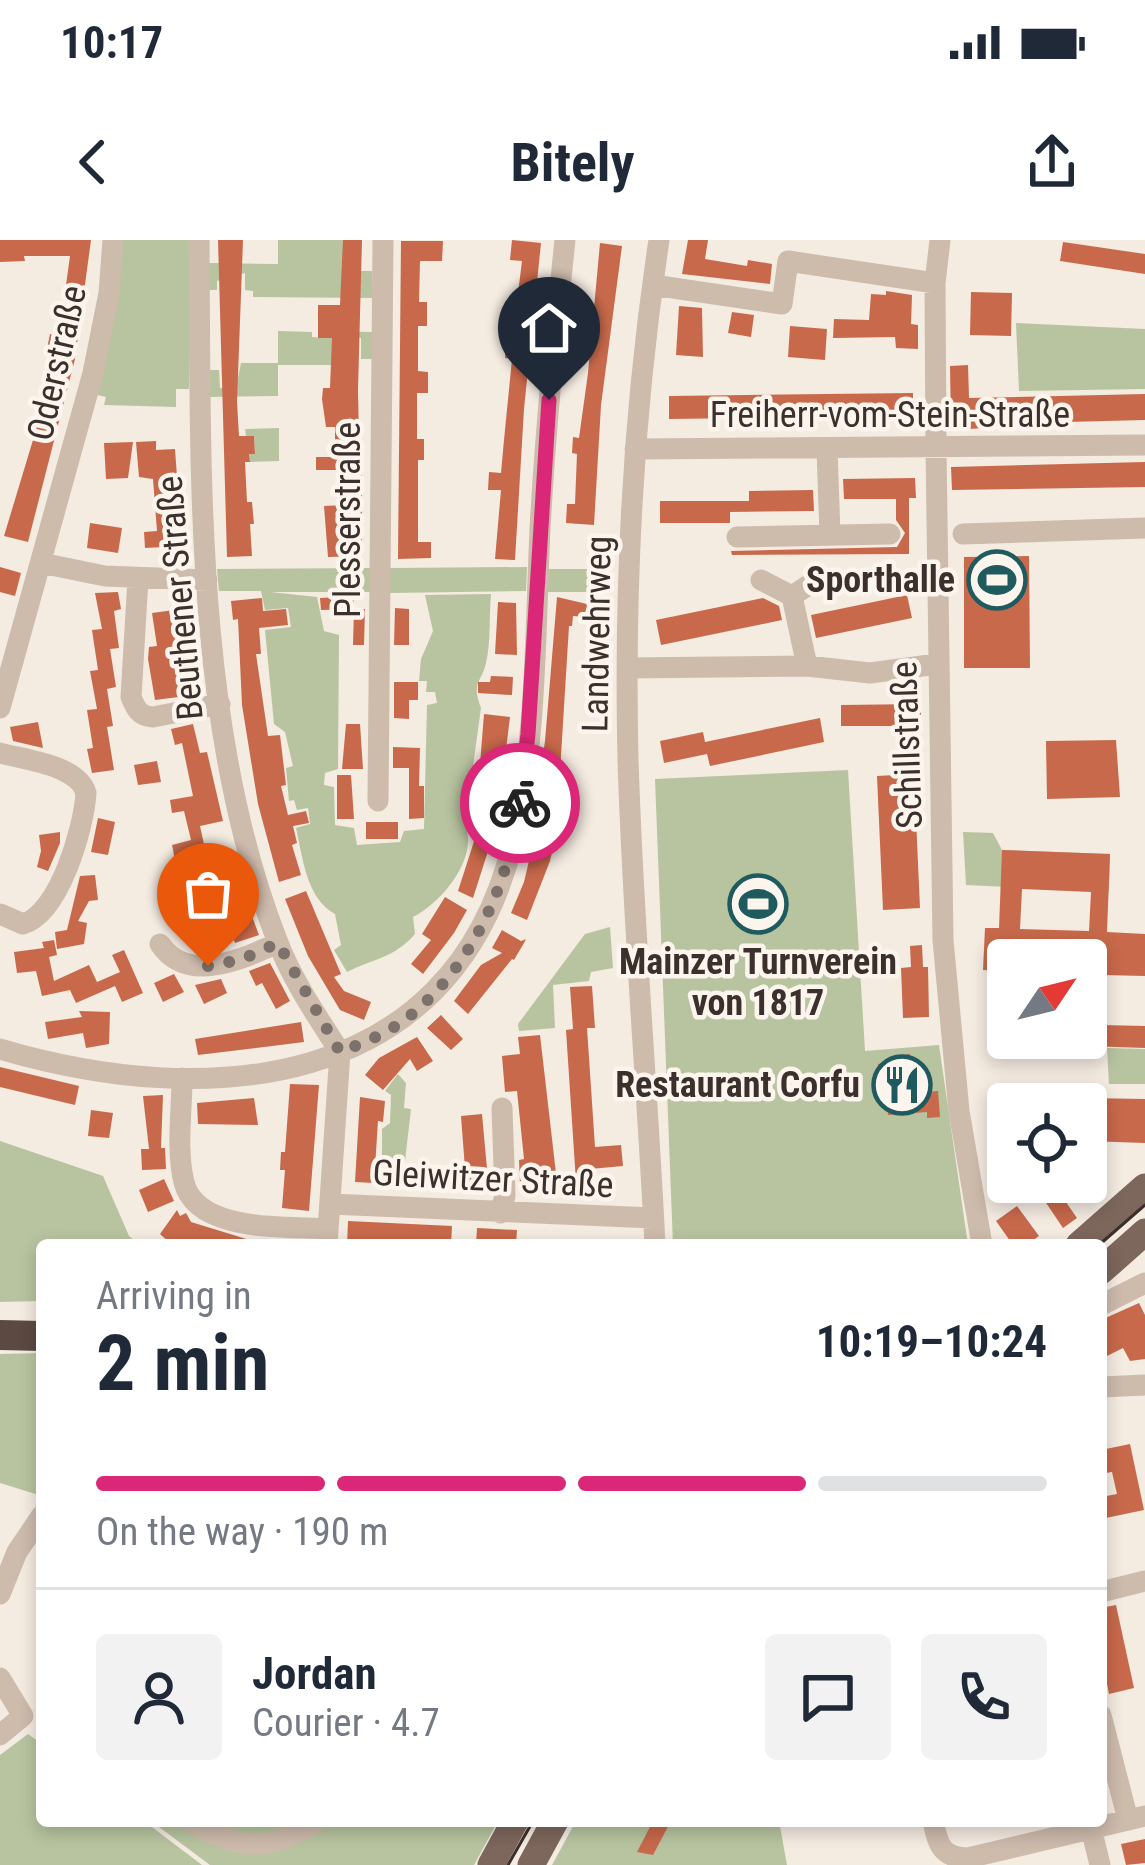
<!DOCTYPE html>
<html lang="en">
<head>
<meta charset="utf-8">
<style>
  :root { --surface:#fff; --page:#f2f2f3; --text:#1f2937; --muted:#747a83; --line:#e0e1e3; --accent:#db2777 }
  body { margin:0; font-family:"Roboto Condensed",sans-serif; background:var(--page); color:var(--text); height:100vh; display:flex; flex-direction:column; font-size:45px; white-space:nowrap }
  * { box-sizing:border-box; margin:0 }
  p { font-size:39px; color:var(--muted) }
  .icon { flex:none; width:66px; height:66px; fill:none; stroke:currentColor; stroke-width:2; stroke-linecap:round; stroke-linejoin:round }
  .map { position:relative; flex:1; overflow:hidden }
  .side { position:absolute; left:36px; top:999px; width:1071px; height:588px; display:flex; flex-direction:column; background:var(--surface); border-radius:12px; box-shadow:0 6px 18px #0003 }
  .side>* { flex:none }
  .needle { width:78px; rotate:55deg }
  .controls { position:absolute; left:987px; top:699px; display:grid; gap:24px }
  .controls a { display:grid; place-items:center; width:120px; height:120px; border-radius:12px; background:var(--surface); box-shadow:0 6px 18px #0003; font-size:60px }
  .pin { position:absolute; display:grid; place-items:center; width:102px; height:102px; color:#fff; margin:-123px -51px; border-radius:50% 50% 50% 0; rotate:-45deg; box-shadow:0 0 12px #0007 }
  .pin .icon { rotate:45deg }
  .courier { position:absolute; display:grid; place-items:center; width:120px; height:120px; margin:-60px; border:9px solid #db2777; border-radius:50%; background:#fff; color:#222; box-shadow:0 3px 15px #0007 }
  .summary em { font-style:normal; font-weight:700 }
  .summary div { display:flex; flex-direction:column-reverse }
  .summary { display:flex; align-items:center; justify-content:space-between; height:204px; padding:0 60px }
  h1 { font-size:78px; font-weight:700; line-height:90px }
  .bar { display:grid; grid-template-columns:repeat(4,1fr); gap:18px 12px; align-content:center; height:144px; padding:0 60px }
  .bar i { height:15px; border-radius:9px; background:var(--line) }
  .bar .selected { background:var(--accent) }
  .bar p { grid-column:span 4 }
  .line { display:flex; align-items:center; gap:30px; padding:0 60px; border-top:3px solid var(--line) }
  .line div { flex:1 }
  .round { display:grid; place-items:center; flex:none; width:126px; height:126px; border-radius:12px; background:var(--page) }
  .status { display:flex; justify-content:space-between; align-items:center; height:84px; padding:0 60px; background:var(--surface); direction:ltr }
  .status svg { height:33px; fill:currentColor }
  header { display:flex; justify-content:space-between; align-items:center; height:156px; padding:0 60px; background:var(--surface); font-size:54px; font-weight:700 }
  .map>svg:first-child { display:block }
  .green { fill:#b8c4a0 }
  .building { fill:#c8694b; fill-rule:evenodd }
  .lines { fill:none; stroke-linecap:round; stroke-linejoin:round }
  .minor { stroke:#cdbbac; stroke-width:21 }
  .major { stroke:#7d675c; stroke-width:27 }
  .highway { stroke:#5c4a42; stroke-width:30 }
  .tram { stroke:#3b302b; stroke-width:3 }
  .done { stroke:#7c716b; stroke-width:12; stroke-dasharray:0 21.6 }
  .route { stroke:#db2777; stroke-width:15 }
  .labels { text-anchor:middle; dominant-baseline:central; stroke-width:9; stroke-linejoin:round; paint-order:stroke }
  .street-label { font-size:36px; fill:#3b302b; stroke:#fbf5ee }
  .poi-label { font-size:36px; font-weight:bold; fill:#3b302b; stroke:#fbf5ee; text-anchor:end }
</style>
</head>
<body>
<div class="status"><b>10:17</b><svg viewBox="0 0 49 12"><path d="M0 12V9h3v3zM5 12V6h3v6zM10 12V3h3v9zM15 12V0h3v12zM26 1h20v11H26zM47 4h2v5h-2z"/></svg></div>
<header><svg class="icon" aria-label="back" viewBox="0 0 24 24"><path d="M15 5l-7 7 7 7"/></svg>Bitely<svg class="icon" aria-label="share" viewBox="0 0 24 24"><path d="M12 15V3M7 8l5-5 5 5M5 13v7h14v-7"/></svg></header>
<div class="map">
<svg width="1145" height="1625" viewBox="0 0 1145 1625">
  <rect width="100%" height="100%" fill="#f4ebe1"/>
  <path class="green" d="M122,0H192L189,149H176V167L104,165L106,157L97,155Z
    M278,0H343L348,31H372V58L253,57V51L245,50V33L217,41V50H209V23L278,24Z
    M1016,83L1145,89V149L1019,151Z
    M278,91L312,92V97L325,98L332,91L372,92V119H361V98H332V118L343,125H278V156L209,157V130H219L220,148H236L241,123H278Z
    M279,188V221L250,222L249,214L255,213L254,196H246L245,189Z
    M527,327L526,351L390,353V328Z
    M371,328L370,352H270L317,357L324,391L339,395L338,529L325,533L324,545L334,547L335,585L354,588L357,605L400,602L404,591L424,589L427,465L437,463L435,452H426L427,441H419L421,419L433,391L425,355L491,354C489,376 491,402 486,423C481,444 471,442 481,468L465,584C479,618 442,662 413,677L415,694C394,718 375,718 347,732L334,710L341,705L335,674C306,658 303,618 296,588L310,584L308,568L297,570L294,560L289,561L286,528L293,526L285,492L274,484L265,390L291,387L288,368L265,370L261,351H219L217,329Z
    M547,329H607L606,352H545Z
    M848,530L865,811L939,805L968,1005H673L655,539Z
    M963,592L993,593L1002,610L1110,614L1109,652L966,645Z
    M610,687L613,728L591,732L589,741L553,745L555,788L519,791L518,784L585,694Z
    M1107,808L1145,809V844H1109Z
    M398,834L406,843L404,868L411,869L405,921H382V889L390,883L391,855L385,851Z
    M0,901L103,936L129,996L140,1005H42V1061L0,1062Z
    M42,1113V1256L0,1243V1114Z
    M28,1494L42,1504V1581H144L202,1625H0V1515Z
    M151,1581H498L474,1625H210Z
    M576,1581H779L787,1625H552Z"/>
  <path class="building" d="M0,0H91L75,119L28,302L4,296L36,190L52,115L46,114L50,94L59,96L70,16H24L25,21L0,22Z
    M218,0H243L237,162L239,196H254L255,214H249L250,222H245L247,262H252L254,284H250L252,316L227,317Z
    M343,0H362L358,150L359,200H362V316L328,317L324,266L345,265L344,230H316V217H335V187H326L322,159L323,148H330L332,98H318V65H340Z
    M512,0L541,3L524,169L515,320L495,319L501,250H488L489,232L501,233L504,200L512,119L505,118L508,86H503L505,68L516,69L522,21L510,20Z
    M688,0H708L705,19L747,26L748,20L772,24L770,44L682,34Z
    M401,1H443L442,21H420L419,62H427V86H418V131L428,132V153H417V199H424V220H418V302H431V318L398,319Z
    M1063,2L1145,14V34L1060,21Z
    M600,3L622,6L601,165L594,285L566,283L567,264H575L577,214L572,213L573,197L579,198L588,133Z
    M886,51L912,55L911,84L918,85V109L896,108L895,97L833,98L834,79L869,80L871,54L886,55Z
    M971,52L1012,53L1011,96L970,95Z
    M679,66L702,68L703,117L676,115Z
    M732,72L754,75L751,97L728,93Z
    M790,86L827,89L825,120L788,117Z
    M968,125L969,158L1145,154V180L982,184V188L970,189L969,184H951L950,126Z
    M913,153V160H920L921,176L669,179V156Z
    M156,201V210L175,209L182,306L145,308L144,292L157,291L153,239L139,237L136,202Z
    M133,202L128,238L106,239L104,203Z
    M1145,222V247L952,250L951,227Z
    M915,238L916,258H909V314L732,315L731,311L897,307L905,293L896,280V259H844L843,239Z
    M813,250L814,271L730,272V283H660V261H749V251Z
    M90,283L122,288L118,313L87,308Z
    M1029,316L1030,428H964V317Z
    M0,327L21,333L15,356L0,352Z
    M118,352L121,369L114,371L119,408L110,409L116,447L107,449L113,486L107,487L114,530L92,533L87,509L93,508L87,470L97,469L90,431L98,430L92,390L102,389L95,353Z
    M907,355L912,378L816,398L811,375Z
    M353,356L354,369H365L364,405H353L354,369L321,370L320,358Z
    M557,357L587,364L586,377L573,376L572,386H569L560,532L568,533L565,586L558,585L550,621L527,680L511,673L524,642L538,583L533,582L545,501Z
    M262,358L263,371L286,369L288,385L259,388L261,414H256L268,496L280,495L286,545L281,546L288,575L306,571L309,583L293,586L297,603L292,605L301,635L279,642L258,564L242,465L238,379L233,380L231,361Z
    M763,358L779,366L782,380L661,405L656,380Z
    M498,362L516,363L517,415L495,414Z
    M395,368L409,369V405H394Z
    M174,370L180,424L176,425L179,457L155,460L148,419L149,407L157,406L152,373Z
    M491,436L513,437L512,455L478,453V442H490Z
    M394,442H418V460H409V479L394,478Z
    M921,464V486H917L918,520H905L904,486H841V465Z
    M484,474L510,477L497,583L473,658L458,651L477,592L470,591L476,574Z
    M820,478L824,502L710,526L707,514L664,523L660,501L703,492L705,502Z
    M38,482L43,508L13,501L10,487Z
    M193,484L200,513L207,512L223,581L200,586L207,618L176,625L172,605L191,600L184,571L172,573L170,560L193,556L182,503L175,505L171,489Z
    M346,484H360L363,529H342Z
    M1116,500L1120,557L1047,559L1046,501Z
    M393,507L420,508L419,546H424V578L409,579V528H393Z
    M157,521L161,542L138,545L134,525Z
    M914,534L920,668L883,670L877,536Z
    M337,535H351L354,579H337Z
    M98,578L115,582L108,615L91,612Z
    M366,582H398V599H366Z
    M60,592V603L48,631L37,627L41,611L39,595Z
    M1002,610L1110,614L1107,692L1145,694V736L1103,735L1102,785L1145,786V808L1086,806V720H1008V731L983,730L985,688H999ZM1022,649L1091,652L1089,691L1020,689Z
    M239,633L244,651L216,659L211,641Z
    M95,635L98,660L89,661L78,681L87,683L84,704L57,709L55,692L67,690L80,636Z
    M186,646L210,699L190,708L165,655Z
    M306,651L341,734L334,737L344,751L371,762L364,780L340,770L308,716L285,659Z
    M445,657L467,670L454,693L423,734L411,724L431,700L422,694Z
    M250,671L259,695L235,703L227,680Z
    M502,690L521,701L526,699L524,703L514,720L512,719L468,774L454,761L481,725L502,713L492,708Z
    M54,700L57,715L49,717L54,741L89,725L97,742L120,732L112,715L124,710L143,753L122,762L115,746L76,763L70,750L42,756L36,731L17,733L14,712L44,708L42,702Z
    M922,705L923,727H928L929,777L903,778L901,728L911,727L910,706Z
    M270,723L290,761L276,769L262,743L256,746L249,731Z
    M174,734L184,752L163,762L154,743Z
    M221,739L227,753L204,764L195,745Z
    M592,746L595,788H587L595,907L621,905L623,926L590,929L592,953L570,955L569,943L576,942L566,790L573,789L570,747Z
    M79,771L110,772L109,804L86,808L83,793L48,799L45,782L82,777Z
    M441,775L463,799L451,810L427,788Z
    M301,782L304,802L198,815L195,799Z
    M540,795L557,942L520,945L519,920L524,919L517,851L505,852L502,816L520,814L518,797Z
    M417,797L433,821L417,831L410,819L383,850L365,835L379,818Z
    M910,814L911,828L917,827L919,853L938,851L940,877L927,878V872L888,875L886,842L880,843L878,824L897,822L896,816Z
    M0,827L79,846L75,865L0,847Z
    M290,844L319,845L309,971L282,968L285,930H280L281,912H285Z
    M163,855L161,908H165L166,929L142,930L141,909H149L143,856Z
    M360,857L385,861L383,882L378,881L374,943L355,942Z
    M254,858L258,885L198,884L197,863Z
    M1086,858L1145,859V903L1086,901Z
    M91,870L113,873L109,898L88,896Z
    M482,874L488,940L466,942L461,876Z
    M164,939L174,961L148,972L139,950Z
    M1032,942H1052L1077,978L1063,988Z
    M1017,966L1039,996L1026,1005H1013L996,981Z
    M177,970L180,976L186,973L191,982L253,1001L252,1005H172L160,994Z
    M348,981L452,986L451,1005H347Z
    M477,988L517,990L516,1005H476Z
    M1139,1063L1145,1075V1119L1130,1121L1123,1108L1101,1119V1080Z
    M1130,1204L1144,1270L1101,1279V1257L1117,1254L1112,1232L1101,1234V1210Z
    M1116,1365L1134,1448L1109,1454L1101,1414V1368Z
    M653,1581H671L653,1615L637,1612Z
    M1145,1599V1623L1126,1625L1121,1604Z"/>
  <g class="lines">
    <path class="minor" d="M199,0C201,227 193,486 277,700C292,740 317,776 340,812
      M940,0L935,43L936,208L943,700L959,871L982,1005
      M653,45L782,64L788,21L935,43
      M635,209L1145,205
      M827,209L830,295
      M963,294L1145,288
      M737,297L890,294
      M41,323L105,336L207,340
      M138,339L131,457C136,469 139,476 153,477L220,464
      M761,340L792,356L807,426
      M792,356L821,337
      M627,428L807,426L870,433L937,424
      M0,468L93,133L109,53L113,0
      M0,513C25,520 78,525 86,553C84,588 59,674 23,684L0,674
      M378,561L383,0
      M160,704C188,745 242,719 278,703
      M0,809C207,870 450,852 512,606C537,505 535,393 540,290C545,193 555,96 565,0
      M182,838C182,871 176,910 184,942C196,993 287,986 328,989
      M330,964L653,978
      M500,973L505,956L502,868
      M327,1005L340,812
      M655,1005C647,843 633,682 628,520C624,347 633,172 659,0
      M1101,1065L1145,1043
      M1101,1147L1145,1145
      M1101,1352L1145,1341
      M0,1354L17,1312L42,1275
      M0,1438L23,1476L0,1495
      M1101,1475L1128,1580
      M190,1581C240,1612 269,1612 318,1581
      M933,1581C938,1605 942,1618 968,1618L1145,1576
      M1091,1588L1100,1625"/>
    <path class="major" d="M1079,1005L1145,947
      M1101,1031L1145,992
      M491,1625L515,1581
      M531,1625L555,1581"/>
    <path class="highway" d="M0,1095L42,1096"/>
    <path class="tram" d="M1099,1005L1145,965
      M508,1625L533,1581"/>
  </g>
  <g class="lines">
    <path class="done" d="M208,726L240,720L278,703L340,812C360,804 381,796 399,784C470,734 508,646 520,563"/>
    <path class="route" d="M520,563L528,494L549,160"/>
  </g>
  <defs>
    <symbol id="stadium-ring" viewBox="-11 -11 22 22"><circle r="9.5" fill="#fbf5ee" stroke="#1f5a5e" stroke-width="1.5"/><path d="M0-5a6.5 5 0 1 0 0 10a6.5 5 0 1 0 0-10ZM-3.5-1.8h7v3.6h-7Z" fill="#1f5a5e"/></symbol>
    <symbol id="restaurant-ring" viewBox="-11 -11 22 22"><circle r="9.5" fill="#fbf5ee" stroke="#1f5a5e" stroke-width="1.5"/><path d="M-5-6h1v4h1v-4h1v4h1v-4h1v5L-1.5 .5V6h-2V.5L-5-1ZM5-6V6H3V1.5H1.5Q1.5-4 5-6Z" fill="#1f5a5e"/></symbol>
  </defs>
  <g fill-rule="evenodd">
    <use href="#stadium-ring" x="964" y="307" width="66" height="66"/>
    <use href="#stadium-ring" x="725" y="631" width="66" height="66"/>
    <use href="#restaurant-ring" x="869" y="812" width="66" height="66"/>
  </g>
  <g class="labels">
    <g class="street-label">
      <text transform="translate(57 123) rotate(-77)">Oderstraße</text>
      <text x="890" y="175">Freiherr-vom-Stein-Straße</text>
      <text transform="translate(348 280) rotate(-90)">Plesserstraße</text>
      <text transform="translate(180 358) rotate(-95)">Beuthener Straße</text>
      <text transform="translate(597 394) rotate(-89)">Landwehrweg</text>
      <text transform="translate(907 505) rotate(-92)">Schillstraße</text>
      <text transform="translate(493 939) rotate(3)">Gleiwitzer Straße</text>
    </g>
    <g class="poi-label">
      <text x="955" y="340">Sporthalle</text>
      <text x="758" y="722" text-anchor="middle">Mainzer Turnverein<tspan x="758" dy="41">von 1817</tspan></text>
      <text x="860" y="845">Restaurant Corfu</text>
    </g>
  </g>
</svg>
<div class="controls">
<a><svg class="needle" viewBox="-14 -14 28 28"><path d="M0-13l5 13h-10z" fill="#e53935"/><path d="M0 13l5-13h-10z" fill="#747a83"/></svg></a>
<a><svg class="icon" aria-label="locate" viewBox="0 0 24 24"><circle cx="12" cy="12" r="6"/><path d="M12 2v4M12 18v4M2 12h4M18 12h4"/></svg></a>
</div>
<div class="pin" style="left:208px;top:726px;background:#ea580c"><svg class="icon" aria-label="bag" viewBox="0 0 24 24"><path d="M5 8h14l-1 12H6zM9 8a3 3 0 0 1 6 0"/></svg></div>
<div class="pin" style="left:549px;top:160px;background:#1f2937"><svg class="icon" aria-label="home" viewBox="0 0 24 24"><path d="M3 11l9-7 9 7M6 9v11h12V9"/></svg></div>
<div class="courier" style="left:520px;top:563px"><svg class="icon" aria-label="bike" viewBox="0 0 24 24"><circle cx="6" cy="16" r="4"/><circle cx="18" cy="16" r="4"/><path d="M6 16l4-8h5l3 8M10 8l3 8H6M13 5h3"/></svg></div>
<section class="side">
<div class="summary"><div><h1>2 min</h1><p>Arriving in</p></div><em>10:19–10:24</em></div>
<div class="bar"><i class="selected"></i><i class="selected"></i><i class="selected"></i><i></i><p>On the way · 190 m</p></div>
<div class="line" style="height:216px"><a class="round"><svg class="icon" aria-label="person" viewBox="0 0 24 24"><circle cx="12" cy="8" r="4"/><path d="M4 21q1-7 8-7t8 7"/></svg></a><div><b>Jordan</b><p>Courier · 4.7</p></div><a class="round"><svg class="icon" aria-label="chat" viewBox="0 0 24 24"><path d="M4 5h16v11H9l-5 4z"/></svg></a><a class="round"><svg class="icon" aria-label="phone" viewBox="0 0 24 24"><path d="M5 4h4l2 5-3 2q2 4 5 5l2-3 5 2v4C11 20 4 13 5 4z"/></svg></a></div>
</section>
</div>
</body>
</html>
